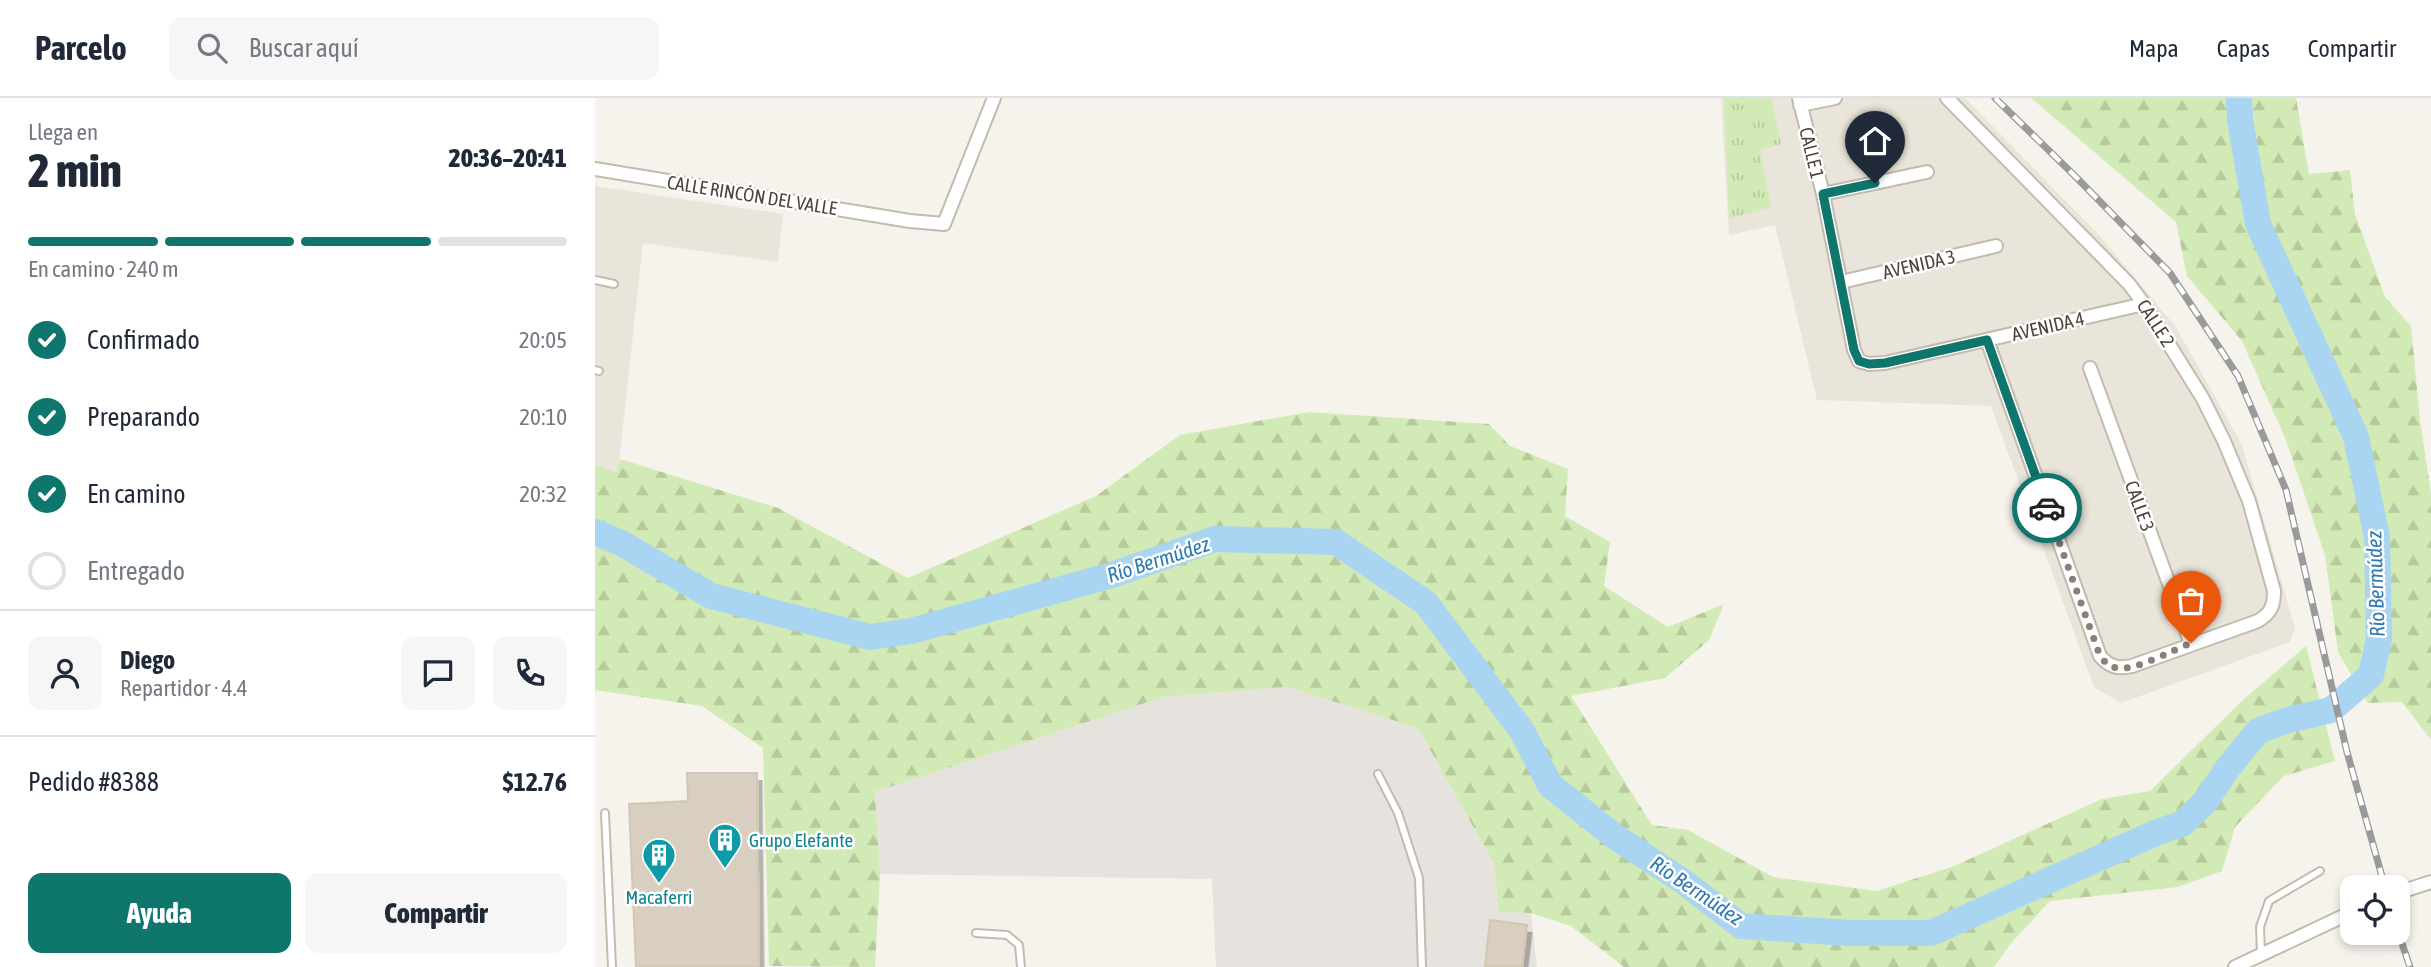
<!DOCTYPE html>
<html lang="es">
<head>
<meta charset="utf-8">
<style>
  :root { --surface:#fff; --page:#f6f6f7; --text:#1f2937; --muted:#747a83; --line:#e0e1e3; --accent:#0f766e }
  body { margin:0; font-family:"Asap Condensed",sans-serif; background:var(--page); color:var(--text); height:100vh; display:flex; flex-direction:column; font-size:26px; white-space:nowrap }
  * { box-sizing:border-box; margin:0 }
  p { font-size:23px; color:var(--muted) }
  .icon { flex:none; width:38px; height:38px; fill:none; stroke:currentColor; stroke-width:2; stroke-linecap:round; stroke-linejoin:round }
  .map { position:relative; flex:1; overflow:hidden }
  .sheet { display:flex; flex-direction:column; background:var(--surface); width:595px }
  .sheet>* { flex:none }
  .controls { position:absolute; left:1745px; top:777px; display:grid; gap:14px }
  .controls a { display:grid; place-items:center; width:70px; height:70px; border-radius:14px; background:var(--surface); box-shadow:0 4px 10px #0003; font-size:35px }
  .pin { position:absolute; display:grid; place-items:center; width:60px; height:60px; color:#fff; margin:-72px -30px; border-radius:50% 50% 50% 0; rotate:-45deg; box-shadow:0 0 7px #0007 }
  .pin .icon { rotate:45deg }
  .courier { position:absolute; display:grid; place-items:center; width:70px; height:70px; margin:-35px; border:5px solid #0f766e; border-radius:50%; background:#fff; color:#222; box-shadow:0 2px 9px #0007 }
  .summary em { font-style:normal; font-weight:800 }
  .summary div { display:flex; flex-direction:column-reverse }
  .summary { display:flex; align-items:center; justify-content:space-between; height:119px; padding:0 28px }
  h1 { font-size:46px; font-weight:800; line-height:52px }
  .bar { display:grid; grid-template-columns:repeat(4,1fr); gap:10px 7px; align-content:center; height:84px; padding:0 28px }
  .bar i { height:9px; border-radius:5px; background:var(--line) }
  .bar .active { background:var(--accent) }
  .bar p { grid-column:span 4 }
  .line { display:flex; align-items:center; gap:18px; padding:0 28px; border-top:2px solid var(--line) }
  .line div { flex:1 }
  .round { display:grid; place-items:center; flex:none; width:74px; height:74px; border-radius:14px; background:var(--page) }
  ol { padding:0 28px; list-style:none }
  li { display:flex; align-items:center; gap:21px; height:77px }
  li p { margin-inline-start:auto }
  li .icon { padding:7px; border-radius:50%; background:var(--accent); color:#fff; stroke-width:4 }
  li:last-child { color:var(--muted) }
  li i { width:38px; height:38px; border:4px solid var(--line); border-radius:50% }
  .primary-button { display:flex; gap:14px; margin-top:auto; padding:14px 28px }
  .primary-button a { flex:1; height:80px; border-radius:14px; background:var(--accent); color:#fff; font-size:28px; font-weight:800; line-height:80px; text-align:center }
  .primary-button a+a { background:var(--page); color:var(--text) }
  header { display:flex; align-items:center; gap:42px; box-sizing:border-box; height:98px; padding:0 35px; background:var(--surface); border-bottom:2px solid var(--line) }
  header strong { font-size:33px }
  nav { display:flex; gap:38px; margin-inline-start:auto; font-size:24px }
  .search { width:490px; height:63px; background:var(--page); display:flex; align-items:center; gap:18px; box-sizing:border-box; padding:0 24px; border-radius:14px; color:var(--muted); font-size:26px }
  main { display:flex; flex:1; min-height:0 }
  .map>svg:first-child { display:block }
  .residential { fill:#eae5da }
  .industrial { fill:#e6e2dd }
  .forest { fill:url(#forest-firs) }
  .park { fill:url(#park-tufts) }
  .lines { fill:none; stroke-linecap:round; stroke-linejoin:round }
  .river { stroke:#a9d4f2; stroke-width:26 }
  .building { fill:#d8cfc1; stroke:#d3c7b4; stroke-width:2; filter:url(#shadow) }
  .lane-casing { stroke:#c2bbae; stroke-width:10 }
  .street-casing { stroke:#c2bbae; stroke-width:16 }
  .lane { stroke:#fff; stroke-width:6 }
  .street { stroke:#fff; stroke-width:12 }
  .rail-casing { stroke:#9a9a9a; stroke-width:7 }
  .rail { stroke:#fff; stroke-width:4.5; stroke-dasharray:13; stroke-linecap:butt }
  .done { stroke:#878178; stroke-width:7; stroke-dasharray:0 12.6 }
  .route { stroke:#0f766e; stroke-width:9 }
  .labels { text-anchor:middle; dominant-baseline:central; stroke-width:5; stroke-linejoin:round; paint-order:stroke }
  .street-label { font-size:19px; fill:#4b4439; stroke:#fff }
  .culture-label { font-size:19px; fill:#0d838f; stroke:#fff; text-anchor:start }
  .water-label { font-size:21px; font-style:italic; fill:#2e7ab2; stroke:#fff }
</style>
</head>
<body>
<header>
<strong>Parcelo</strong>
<div class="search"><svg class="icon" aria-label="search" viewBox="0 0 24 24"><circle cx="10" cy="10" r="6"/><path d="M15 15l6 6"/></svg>Buscar aquí</div>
<nav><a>Mapa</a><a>Capas</a><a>Compartir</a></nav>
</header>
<main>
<section class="sheet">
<div class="summary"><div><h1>2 min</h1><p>Llega en</p></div><em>20:36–20:41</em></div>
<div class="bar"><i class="active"></i><i class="active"></i><i class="active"></i><i></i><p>En camino · 240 m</p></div>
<ol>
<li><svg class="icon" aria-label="check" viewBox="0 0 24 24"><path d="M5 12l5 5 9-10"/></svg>Confirmado<p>20:05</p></li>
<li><svg class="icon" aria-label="check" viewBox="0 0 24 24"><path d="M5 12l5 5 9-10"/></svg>Preparando<p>20:10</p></li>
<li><svg class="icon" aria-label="check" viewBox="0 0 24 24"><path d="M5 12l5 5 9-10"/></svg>En camino<p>20:32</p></li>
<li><i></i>Entregado</li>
</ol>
<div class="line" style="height:126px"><a class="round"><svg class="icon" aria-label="person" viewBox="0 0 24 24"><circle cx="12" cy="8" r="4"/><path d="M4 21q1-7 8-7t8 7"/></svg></a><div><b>Diego</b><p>Repartidor · 4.4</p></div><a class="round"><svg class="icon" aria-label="chat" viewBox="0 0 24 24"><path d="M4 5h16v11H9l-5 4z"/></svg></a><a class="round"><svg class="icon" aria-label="phone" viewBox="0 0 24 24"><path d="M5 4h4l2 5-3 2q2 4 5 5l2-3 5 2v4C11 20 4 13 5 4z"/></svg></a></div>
<div class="line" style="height:91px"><div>Pedido #8388</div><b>$12.76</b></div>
<div class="primary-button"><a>Ayuda</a><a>Compartir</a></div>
</section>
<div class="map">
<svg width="1836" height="869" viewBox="0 0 1836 869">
  <defs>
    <pattern id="forest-firs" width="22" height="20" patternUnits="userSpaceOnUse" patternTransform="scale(1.75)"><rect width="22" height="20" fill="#d2eab5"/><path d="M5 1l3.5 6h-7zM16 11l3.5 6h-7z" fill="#b6ca9c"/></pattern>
    <pattern id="park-tufts" width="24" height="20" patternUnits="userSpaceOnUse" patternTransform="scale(1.75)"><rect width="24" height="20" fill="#d2eab5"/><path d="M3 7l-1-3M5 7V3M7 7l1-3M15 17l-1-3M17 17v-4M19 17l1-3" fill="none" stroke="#b6ca9c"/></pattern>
    <filter id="shadow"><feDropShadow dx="4.5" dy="8" stdDeviation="0" flood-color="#0004"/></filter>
  </defs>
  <rect width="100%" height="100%" fill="#f6f3ec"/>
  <path class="residential" d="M1126,0H1370L1505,138L1581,229L1647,347L1700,530L1695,544L1526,605L1499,589L1396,308L1222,302L1180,127L1134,137Z
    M0,88L188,116L183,164L48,145L23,374L0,367Z"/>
  <path class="industrial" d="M692,589L823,630L899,766L904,814L936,815L942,869H621L617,781L285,776L280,694L568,599Z"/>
  <path class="forest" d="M1436,0H1701L1714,76L1755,72L1760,116L1790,199L1816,228L1825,322L1836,396V642L1807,604L1773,605L1743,554L1730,457L1691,342L1647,243L1592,178L1581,124Z
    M714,314L894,326L915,348L973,371L970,418L1015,444L1009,488L1073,529L1129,506L1114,542L1070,580L976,598L1057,727L1093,732L1178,779L1282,793L1359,768L1507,701L1555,693L1649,601L1711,548L1740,663L1689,678L1640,729L1627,773L1583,789L1455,803L1417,844L1399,869H1029L976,828L936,815L904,814L899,766L823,630L692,589L568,599L280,694L285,776L280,869L174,868L168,650L107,608L0,592V367L22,374L25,361L183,410L313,480L501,398L585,337Z"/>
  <path class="park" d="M1129,0H1176L1186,46L1165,52L1176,109L1134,121Z"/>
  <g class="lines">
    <path class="river" d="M0,434L28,446L116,498L275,539L316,533L517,477L620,441L741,444L831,505L927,633L955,687L1019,738L1089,784L1146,828L1254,835H1336L1565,733L1587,726L1611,703L1632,671L1663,633L1693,622L1736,612L1776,577L1784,541L1782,439L1761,339L1663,126L1645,22L1644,0"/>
  </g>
  <path class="building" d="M92,675H162L164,869H41L34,706L93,703Z
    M895,822L932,827L927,869H890Z"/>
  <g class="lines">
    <defs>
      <path id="lane" d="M0,182L19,186
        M0,272L4,273
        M783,676L803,715L824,780L827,869
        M10,715L17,869
        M381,835L412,837L424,847L426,869
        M1666,855L1665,829L1674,803L1725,773"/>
      <path id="street" d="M1204,0L1228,96L1259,252L1264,263L1274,266L1290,265L1549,206
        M1352,0L1534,186L1549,206L1608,301L1629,343L1654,403L1679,493C1679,508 1676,515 1663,523L1537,568C1522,571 1515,569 1505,558L1392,242
        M1205,7L1240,0
        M0,71L315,123L349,126L399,0
        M1228,96L1332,74
        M1246,184L1401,148
        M1495,270L1596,546
        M1802,795L1836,784
        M1640,869L1757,814"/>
    </defs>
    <use href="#lane" class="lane-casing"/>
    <use href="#street" class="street-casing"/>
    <use href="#lane" class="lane"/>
    <use href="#street" class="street"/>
    <defs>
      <path id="rail" d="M1400,0L1478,76L1575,175L1643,278L1691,392L1752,654L1790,789
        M1802,831L1815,869"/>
    </defs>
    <use href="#rail" class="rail-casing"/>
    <use href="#rail" class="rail"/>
  </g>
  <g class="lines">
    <path class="done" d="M1452,410L1505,558C1510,564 1514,569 1522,570C1540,573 1578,552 1596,545"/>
    <path class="route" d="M1280,85L1228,96L1259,252L1264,263L1274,266L1290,265L1392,242L1452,410"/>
  </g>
  <defs>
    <symbol id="building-pin" viewBox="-11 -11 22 30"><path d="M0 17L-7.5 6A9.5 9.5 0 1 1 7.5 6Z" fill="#0f9aa8" stroke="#fff"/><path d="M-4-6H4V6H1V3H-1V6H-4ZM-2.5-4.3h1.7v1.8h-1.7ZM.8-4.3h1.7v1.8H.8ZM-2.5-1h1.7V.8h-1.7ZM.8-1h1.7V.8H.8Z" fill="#fff"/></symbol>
  </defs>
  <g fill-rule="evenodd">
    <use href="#building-pin" x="111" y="723" width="38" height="52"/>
    <use href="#building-pin" x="45" y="738" width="38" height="52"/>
  </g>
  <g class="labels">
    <g class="street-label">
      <text transform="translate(1217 55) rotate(76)">CALLE 1</text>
      <text transform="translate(157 97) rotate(9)">CALLE RINCÓN DEL VALLE</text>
      <text transform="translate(1324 166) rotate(-13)">AVENIDA 3</text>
      <text transform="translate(1561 225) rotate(57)">CALLE 2</text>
      <text transform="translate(1453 228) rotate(-13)">AVENIDA 4</text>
      <text transform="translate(1545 408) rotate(70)">CALLE 3</text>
    </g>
    <g class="culture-label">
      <text x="154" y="742">Grupo Elefante</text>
      <text x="64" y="799" text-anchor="middle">Macaferri</text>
    </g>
    <g class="water-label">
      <text transform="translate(563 461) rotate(-18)">Río Bermúdez</text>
      <text transform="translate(1780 486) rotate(-92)">Río Bermúdez</text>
      <text transform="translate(1102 792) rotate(34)">Río Bermúdez</text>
    </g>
  </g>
</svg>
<div class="controls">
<a><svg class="icon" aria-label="locate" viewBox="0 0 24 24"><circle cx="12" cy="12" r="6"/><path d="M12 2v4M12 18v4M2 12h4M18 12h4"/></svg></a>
</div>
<div class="pin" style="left:1596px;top:545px;background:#ea580c"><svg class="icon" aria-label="bag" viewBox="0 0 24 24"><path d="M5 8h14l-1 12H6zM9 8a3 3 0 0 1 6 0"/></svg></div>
<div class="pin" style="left:1280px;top:85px;background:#1f2937"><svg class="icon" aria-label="home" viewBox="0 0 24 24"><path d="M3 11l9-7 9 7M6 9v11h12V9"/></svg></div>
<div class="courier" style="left:1452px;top:410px"><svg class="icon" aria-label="car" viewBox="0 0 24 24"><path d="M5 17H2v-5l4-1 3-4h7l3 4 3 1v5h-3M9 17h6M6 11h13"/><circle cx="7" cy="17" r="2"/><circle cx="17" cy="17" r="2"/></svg></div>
</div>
</main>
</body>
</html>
